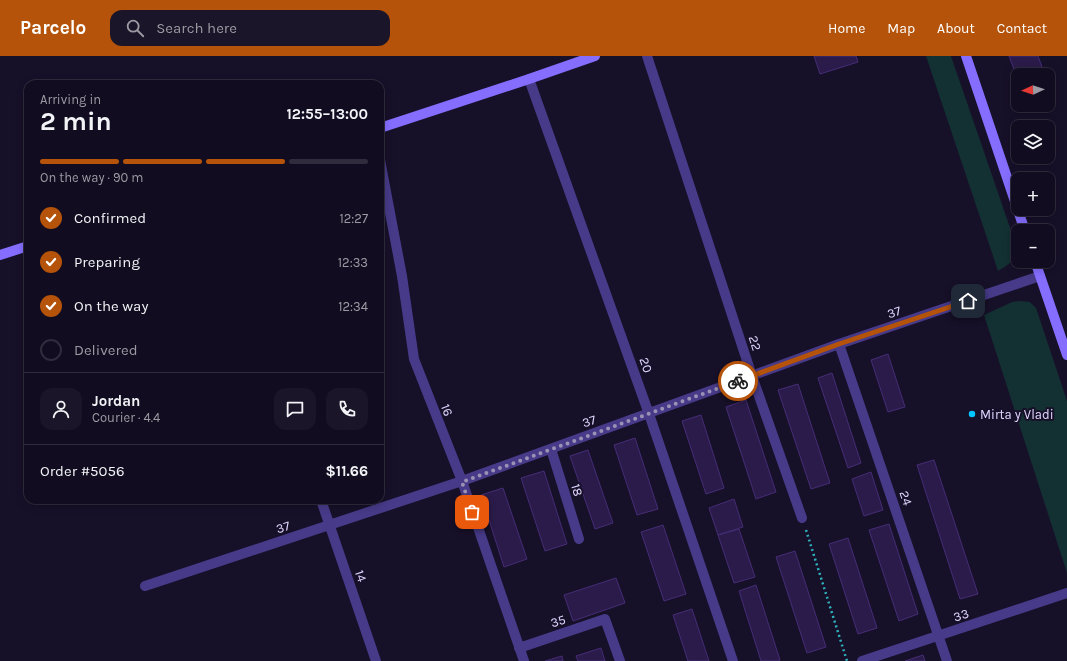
<!DOCTYPE html>
<html lang="en">
<head>
<meta charset="utf-8">
<style>
  :root { --surface:#110c1f; --page:#1a1528; --text:#f1f3f6; --muted:#9c9ba4; --line:#302c3d; --accent:#b45309 }
  body { margin:0; font-family:Karla,sans-serif; background:var(--page); color:var(--text); height:100vh; display:flex; flex-direction:column; font-size:15px; white-space:nowrap }
  * { box-sizing:border-box; margin:0 }
  p { font-size:13px; color:var(--muted) }
  .icon { flex:none; width:22px; height:22px; fill:none; stroke:currentColor; stroke-width:2; stroke-linecap:round; stroke-linejoin:round }
  .map { position:relative; flex:1; overflow:hidden }
  .details { position:absolute; left:24px; top:24px; width:360px; height:424px; display:flex; flex-direction:column; background:var(--surface); border-radius:12px; box-shadow:0 2px 10px #0003,0 0 0 1px var(--line) }
  .details>* { flex:none }
  .needle { width:26px; rotate:267deg }
  .controls { position:absolute; left:1011px; top:12px; display:grid; gap:8px }
  .controls a { display:grid; place-items:center; width:44px; height:44px; border-radius:8px; background:var(--surface); box-shadow:0 2px 10px #0003,0 0 0 1px var(--line); font-size:20px }
  .pin { position:absolute; display:grid; place-items:center; width:34px; height:34px; color:#fff; margin:-17px; border-radius:8px; box-shadow:0 2px 6px #0006 }
  .courier { position:absolute; display:grid; place-items:center; width:40px; height:40px; margin:-20px; border:3px solid #b45309; border-radius:50%; background:#fff; color:#222; box-shadow:0 1px 5px #0007 }
  .summary em { font-style:normal; font-weight:700 }
  .summary div { display:flex; flex-direction:column-reverse }
  .summary { display:flex; align-items:center; justify-content:space-between; height:68px; padding:0 16px }
  h1 { font-size:26px; font-weight:700; line-height:30px }
  .bar { display:grid; grid-template-columns:repeat(4,1fr); gap:6px 4px; align-content:center; height:48px; padding:0 16px }
  .bar i { height:5px; border-radius:3px; background:var(--line) }
  .bar .active { background:var(--accent) }
  .bar p { grid-column:span 4 }
  .line { display:flex; align-items:center; gap:10px; padding:0 16px; border-top:1px solid var(--line) }
  .line div { flex:1 }
  .round { display:grid; place-items:center; flex:none; width:42px; height:42px; border-radius:12px; background:var(--page) }
  ol { padding:0 16px; list-style:none }
  li { display:flex; align-items:center; gap:12px; height:44px }
  li p { margin-inline-start:auto }
  li .icon { padding:4px; border-radius:50%; background:var(--accent); color:#fff; stroke-width:4 }
  li:last-child { color:var(--muted) }
  li i { width:22px; height:22px; border:2px solid var(--line); border-radius:50% }
  header { display:flex; align-items:center; gap:24px; box-sizing:border-box; height:56px; padding:0 20px; background:var(--accent); color:#fff }
  header strong { font-size:19px }
  nav { display:flex; gap:22px; margin-inline-start:auto; font-size:14px }
  .search { width:280px; height:36px; background:var(--page); display:flex; align-items:center; gap:10px; box-sizing:border-box; padding:0 14px; border-radius:12px; color:var(--muted); font-size:15px }
  .map>svg:first-child { display:block }
  .green { fill:#133033 }
  .building { fill:#2b1b4a; stroke:#452d76 }
  .lines { fill:none; stroke-linecap:round; stroke-linejoin:round }
  .path { stroke:#2eb2bc; stroke-width:2.5; stroke-dasharray:2 3; stroke-linecap:butt }
  .street { stroke:#473a88; stroke-width:10 }
  .secondary { stroke:#856eff; stroke-width:10 }
  .done { stroke:#9a91b4; stroke-width:4; stroke-dasharray:0 7.2 }
  .route { stroke:#b45309; stroke-width:5 }
  .poi-dot { fill:#03c5ff; stroke:#171029; stroke-width:1.5 }
  .labels { text-anchor:middle; dominant-baseline:central; stroke-width:4; stroke-linejoin:round; paint-order:stroke }
  .street-label { font-size:13px; fill:#e1d7ff; stroke:#171029 }
  .poi-label { font-size:13px; fill:#e1d7ff; stroke:#171029; text-anchor:start }
</style>
</head>
<body>
<header>
<strong>Parcelo</strong>
<div class="search"><svg class="icon" aria-label="search" viewBox="0 0 24 24"><circle cx="10" cy="10" r="6"/><path d="M15 15l6 6"/></svg>Search here</div>
<nav><a>Home</a><a>Map</a><a>About</a><a>Contact</a></nav>
</header>
<div class="map">
<svg width="1067" height="605" viewBox="0 0 1067 605">
  <rect width="100%" height="100%" fill="#171029"/>
  <path class="green" d="M926,0H951L1016,189C1016,205 1011,207 998,215Z
    M1021,245L1030,246L1036,252L1067,345V517L984,259L1012,246Z"/>
  <path class="building" d="M814,0H856L858,6L820,18Z
    M1009,0H1038L1042,11L1022,19H1018L1017,21Z
    M888,298L905,351L888,356L871,304Z
    M832,317L861,407L848,412L818,322Z
    M798,328L830,427L811,433L778,334Z
    M746,344L776,436L756,443L726,351Z
    M701,359L724,432L706,438L682,365Z
    M635,382L658,453L637,459L614,389Z
    M588,394L613,467L595,473L570,400Z
    M934,404L978,538L960,543L917,409Z
    M544,415L567,488L545,495L521,422Z
    M871,416L883,454L864,460L852,423Z
    M503,432L527,503L504,511L481,439Z
    M734,443L743,471L718,479L709,452Z
    M889,468L918,558L899,565L869,474Z
    M663,469L686,538L664,545L641,476Z
    M739,473L755,521L734,527L718,479Z
    M848,482L877,572L858,578L829,488Z
    M795,495L826,591L807,597L776,501Z
    M616,522L625,547L573,565L564,539Z
    M756,529L780,604L778,605H761L739,535Z
    M692,553L709,605H688L673,559Z
    M601,592L605,605H578L576,600Z
    M923,599L925,605H905Z
    M562,600L563,605H545Z"/>
  <g class="lines">
    <path class="path" d="M806,474L847,605"/>
    <path class="street" d="M647,0L752,320L802,462
      M529,23L649,358L733,605
      M380,104L402,220L414,303L462,425L524,605
      M839,288L947,605
      M551,393L579,483
      M321,444L376,605
      M145,530L462,425L839,288L1040,220
      M519,592L605,563L620,605
      M862,605L1067,537"/>
    <path class="secondary" d="M966,0L1025,175
      M380,72L529,23L595,0
      M0,199L28,190
      M1035,205L1067,299"/>
  </g>
  <g class="lines">
    <path class="done" d="M472,456L462,426L738,325"/>
    <path class="route" d="M738,325L839,288L968,245"/>
  </g>
  <circle class="poi-dot" cx="972" cy="358" r="4"/>
  <g class="labels">
    <g class="street-label">
      <text transform="translate(894 256) rotate(-19)">37</text>
      <text transform="translate(755 287) rotate(72)">22</text>
      <text transform="translate(646 309) rotate(70)">20</text>
      <text transform="translate(447 354) rotate(68)">16</text>
      <text transform="translate(589 365) rotate(-19)">37</text>
      <text transform="translate(577 434) rotate(73)">18</text>
      <text transform="translate(906 442) rotate(71)">24</text>
      <text transform="translate(283 471) rotate(-18)">37</text>
      <text transform="translate(361 520) rotate(71)">14</text>
      <text transform="translate(961 559) rotate(-18)">33</text>
      <text transform="translate(558 565) rotate(-18)">35</text>
    </g>
    <g class="poi-label">
      <text x="980" y="358">Mirta y Vladi</text>
    </g>
  </g>
</svg>
<div class="controls">
<a><svg class="needle" viewBox="-14 -14 28 28"><path d="M0-13l5 13h-10z" fill="#e53935"/><path d="M0 13l5-13h-10z" fill="#9c9ba4"/></svg></a>
<a><svg class="icon" aria-label="layers" viewBox="0 0 24 24"><path d="M12 4l9 5-9 5-9-5zM3 14l9 5 9-5"/></svg></a>
<a>+</a>
<a>−</a>
</div>
<div class="pin" style="left:472px;top:456px;background:#ea580c"><svg class="icon" aria-label="bag" viewBox="0 0 24 24"><path d="M5 8h14l-1 12H6zM9 8a3 3 0 0 1 6 0"/></svg></div>
<div class="pin" style="left:968px;top:245px;background:#1f2937"><svg class="icon" aria-label="home" viewBox="0 0 24 24"><path d="M3 11l9-7 9 7M6 9v11h12V9"/></svg></div>
<div class="courier" style="left:738px;top:325px"><svg class="icon" aria-label="bike" viewBox="0 0 24 24"><circle cx="6" cy="16" r="4"/><circle cx="18" cy="16" r="4"/><path d="M6 16l4-8h5l3 8M10 8l3 8H6M13 5h3"/></svg></div>
<section class="details">
<div class="summary"><div><h1>2 min</h1><p>Arriving in</p></div><em>12:55–13:00</em></div>
<div class="bar"><i class="active"></i><i class="active"></i><i class="active"></i><i></i><p>On the way · 90 m</p></div>
<ol>
<li><svg class="icon" aria-label="check" viewBox="0 0 24 24"><path d="M5 12l5 5 9-10"/></svg>Confirmed<p>12:27</p></li>
<li><svg class="icon" aria-label="check" viewBox="0 0 24 24"><path d="M5 12l5 5 9-10"/></svg>Preparing<p>12:33</p></li>
<li><svg class="icon" aria-label="check" viewBox="0 0 24 24"><path d="M5 12l5 5 9-10"/></svg>On the way<p>12:34</p></li>
<li><i></i>Delivered</li>
</ol>
<div class="line" style="height:72px"><a class="round"><svg class="icon" aria-label="person" viewBox="0 0 24 24"><circle cx="12" cy="8" r="4"/><path d="M4 21q1-7 8-7t8 7"/></svg></a><div><b>Jordan</b><p>Courier · 4.4</p></div><a class="round"><svg class="icon" aria-label="chat" viewBox="0 0 24 24"><path d="M4 5h16v11H9l-5 4z"/></svg></a><a class="round"><svg class="icon" aria-label="phone" viewBox="0 0 24 24"><path d="M5 4h4l2 5-3 2q2 4 5 5l2-3 5 2v4C11 20 4 13 5 4z"/></svg></a></div>
<div class="line" style="height:52px"><div>Order #5056</div><b>$11.66</b></div>
</section>
</div>
</body>
</html>
